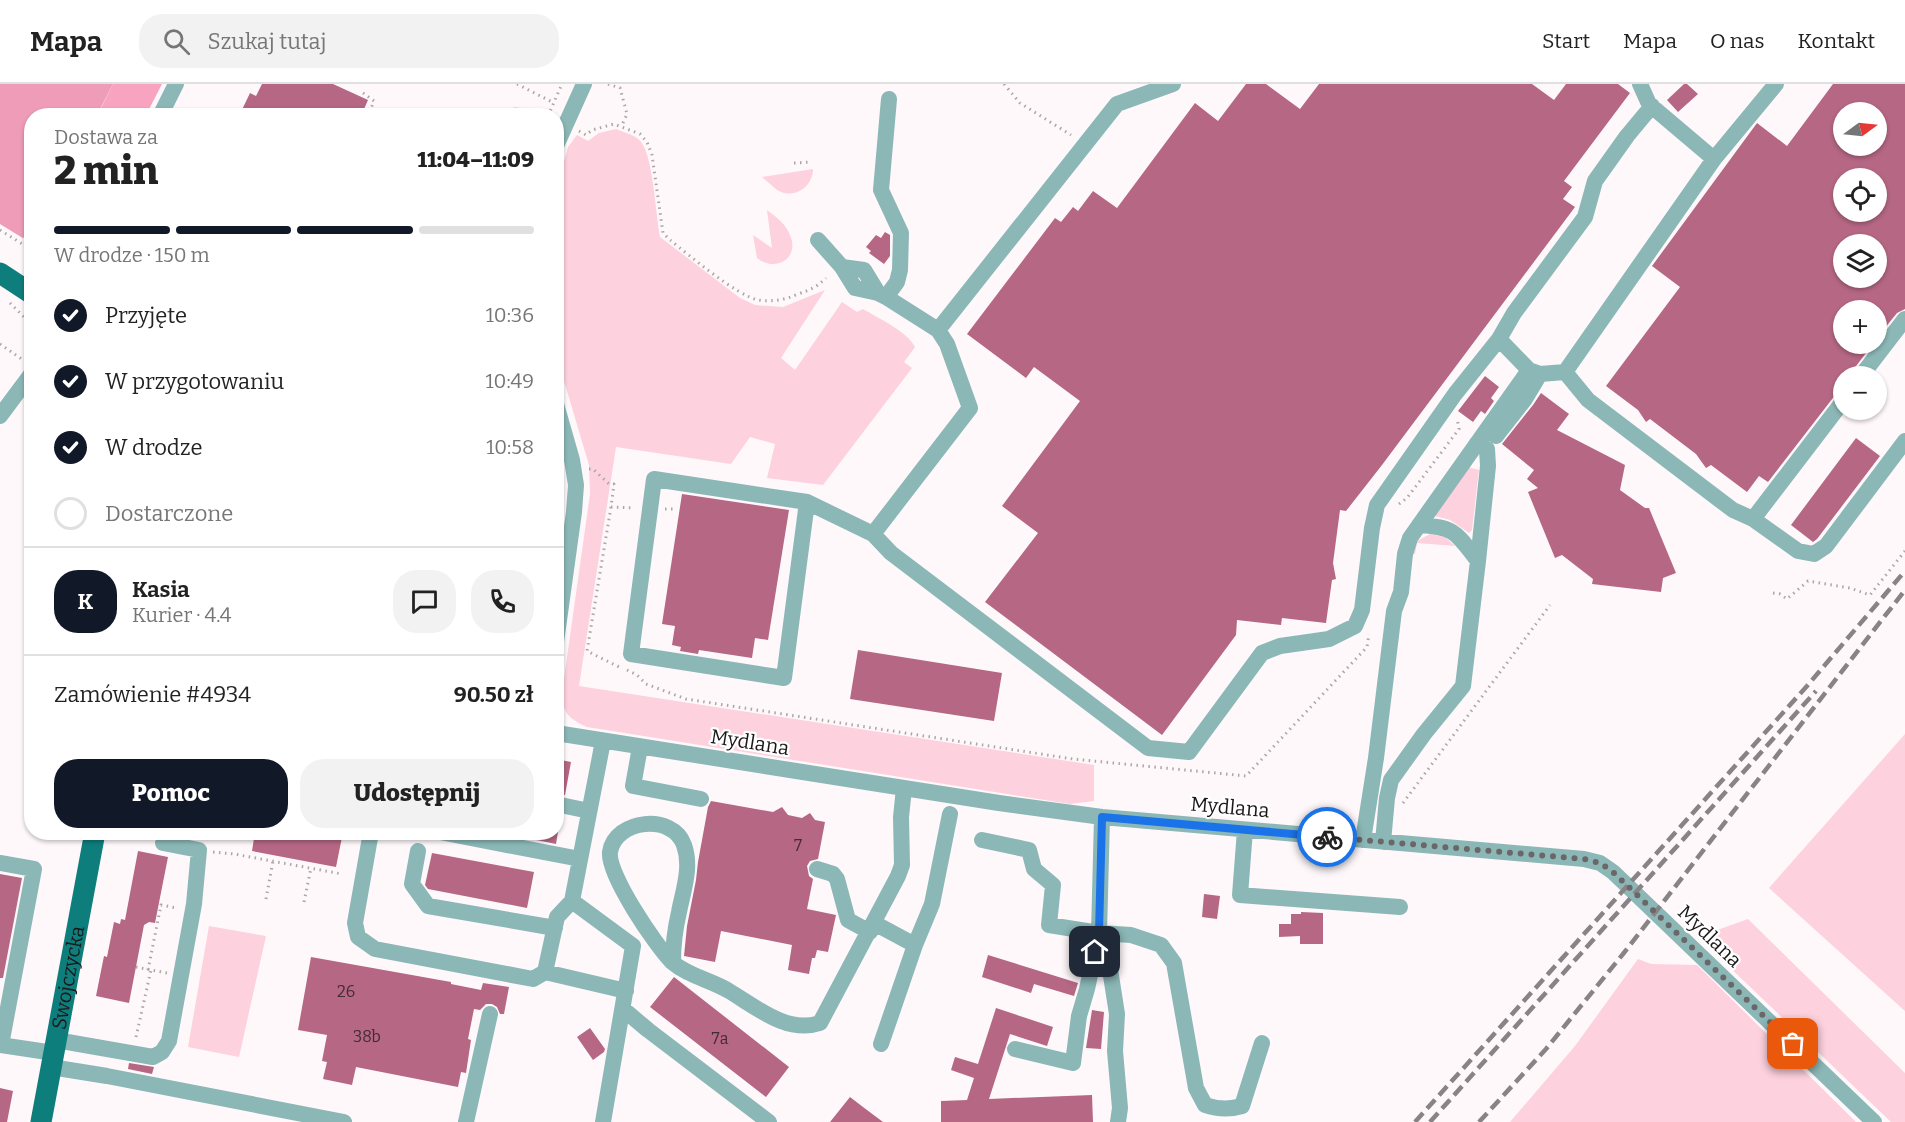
<!DOCTYPE html>
<html lang="pl">
<head>
<meta charset="utf-8">
<style>
  :root { --surface:#fff; --page:#f2f2f2; --text:#222; --muted:#767676; --line:#e0e0e0; --accent:#111827 }
  body { margin:0; font-family:Bitter,serif; background:var(--page); color:var(--text); height:100vh; display:flex; flex-direction:column; font-size:22px; white-space:nowrap }
  * { box-sizing:border-box; margin:0 }
  p { font-size:20px; color:var(--muted) }
  .icon { flex:none; width:33px; height:33px; fill:none; stroke:currentColor; stroke-width:2; stroke-linecap:round; stroke-linejoin:round }
  .map { position:relative; flex:1; overflow:hidden }
  .details { position:absolute; left:24px; top:24px; width:540px; height:732px; display:flex; flex-direction:column; background:var(--surface); border-radius:24px; box-shadow:0 2px 4px #0004 }
  .details>* { flex:none }
  .needle { width:39px; rotate:75deg }
  .controls { position:absolute; left:1833px; top:18px; display:grid; gap:12px }
  .controls a { display:grid; place-items:center; width:54px; height:54px; border-radius:50%; background:var(--surface); box-shadow:0 2px 4px #0004; font-size:30px }
  .pin { position:absolute; display:grid; place-items:center; width:51px; height:51px; color:#fff; margin:-26px; border-radius:12px; box-shadow:0 3px 9px #0006 }
  .courier { position:absolute; display:grid; place-items:center; width:60px; height:60px; margin:-30px; border:4px solid #1a73e8; border-radius:50%; background:#fff; color:#222; box-shadow:0 2px 8px #0007 }
  .overview em { font-style:normal; font-weight:800 }
  .overview div { display:flex; flex-direction:column-reverse }
  .overview { display:flex; align-items:center; justify-content:space-between; height:102px; padding:0 30px }
  h1 { font-size:39px; font-weight:800; line-height:45px }
  .bar { display:grid; grid-template-columns:repeat(4,1fr); gap:9px 6px; align-content:center; height:72px; padding:0 30px }
  .bar i { height:8px; border-radius:4px; background:var(--line) }
  .bar .on { background:var(--accent) }
  .bar p { grid-column:span 4 }
  .line { display:flex; align-items:center; gap:15px; padding:0 30px; border-top:2px solid var(--line) }
  .line div { flex:1 }
  .round { display:grid; place-items:center; flex:none; width:63px; height:63px; border-radius:24px; background:var(--page) }
  ol { padding:0 30px; list-style:none }
  li { display:flex; align-items:center; gap:18px; height:66px }
  li p { margin-inline-start:auto }
  li .icon { padding:6px; border-radius:50%; background:var(--accent); color:#fff; stroke-width:4 }
  li:last-child { color:var(--muted) }
  li i { width:33px; height:33px; border:3px solid var(--line); border-radius:50% }
  .cta { display:flex; gap:12px; margin-top:auto; padding:12px 30px }
  .cta a { flex:1; height:69px; border-radius:24px; background:var(--accent); color:#fff; font-size:24px; font-weight:800; line-height:69px; text-align:center }
  .cta a+a { background:var(--page); color:var(--text) }
  header { display:flex; align-items:center; gap:36px; box-sizing:border-box; height:84px; padding:0 30px; background:var(--surface); border-bottom:2px solid var(--line) }
  header strong { font-size:28px }
  nav { display:flex; gap:33px; margin-inline-start:auto; font-size:21px }
  .search { width:420px; height:54px; background:var(--page); display:flex; align-items:center; gap:15px; box-sizing:border-box; padding:0 21px; border-radius:24px; color:var(--muted); font-size:22px }
  .map>svg:first-child { display:block }
  .green { fill:#fdd1de }
  .forest { fill:#f8a4c0 }
  .water { fill:#ef9cb9 }
  .pier { fill:#fef8fa }
  .building { fill:#b56783; fill-rule:evenodd }
  .lines { fill:none; stroke-linecap:round; stroke-linejoin:round }
  .path { stroke:#aba6a7; stroke-width:3; stroke-dasharray:1.5 4.5; stroke-linecap:butt }
  .minor { stroke:#8bb7b6; stroke-width:16 }
  .major { stroke:#0e7e7d; stroke-width:21 }
  .rail { stroke:#888385; stroke-width:4.5; stroke-dasharray:12 6; stroke-linecap:butt }
  .done { stroke:#6b6668; stroke-width:6; stroke-dasharray:0 10.8 }
  .route { stroke:#1a73e8; stroke-width:8 }
  .labels { text-anchor:middle; dominant-baseline:central; stroke-width:4.5; stroke-linejoin:round; paint-order:stroke }
  .number-label { font-size:16px; fill:#422c34 }
  .street-label { font-size:20px; fill:#1c1819; stroke:#fff }
</style>
</head>
<body>
<header>
<strong>Mapa</strong>
<div class="search"><svg class="icon" aria-label="search" viewBox="0 0 24 24"><circle cx="10" cy="10" r="6"/><path d="M15 15l6 6"/></svg>Szukaj tutaj</div>
<nav><a>Start</a><a>Mapa</a><a>O nas</a><a>Kontakt</a></nav>
</header>
<div class="map">
<svg width="1905" height="1038" viewBox="0 0 1905 1038">
  <rect width="100%" height="100%" fill="#fef8fa"/>
  <path class="green" d="M514,23L547,27L545,31H510Z
    M616,45C625,49 638,51 643,61C653,77 656,132 660,153L740,214L755,221L783,223L825,206L781,274L795,286L842,218L857,228L863,225C878,234 908,248 915,263L904,278L912,284L823,401L767,394L775,360L750,353L731,380L616,363L579,602L1094,681V717L1070,720L587,643C565,633 561,626 563,602L590,410L589,381L556,270L557,102L568,63L577,51L588,57L599,49Z
    M813,85C813,103 794,116 777,106C772,102 767,97 762,93Z
    M767,126C776,133 786,140 790,151C800,174 776,189 757,174L753,151L772,164Z
    M1468,383L1479,386L1472,446L1469,449L1450,436L1435,432Z
    M1430,450L1445,453L1455,462L1417,459L1415,470L1410,469L1417,457Z
    M1905,650V927L1769,804Z
    M1748,835L1905,989V1038H1891L1698,853Z
    M209,842L266,852L239,973L188,963Z
    M1638,875L1651,880L1697,881L1856,1038H1510L1575,962Z"/>
  <path class="forest" d="M113,0H162L146,31L97,32Z"/>
  <path class="water" d="M0,0H113L97,31L32,32L31,152L24,153L0,190Z"/>
  <path class="pier" d="M0,140L26,156L0,193Z"/>
  <path class="building" d="M262,0H333L368,16L361,32H239L250,9L256,12Z
    M1246,0H1266L1300,25L1319,0H1532L1554,16L1566,0H1618L1630,9L1564,97L1572,103L1563,115L1575,123L1382,381L1346,427L1340,426L1333,479L1336,495L1332,496L1326,539L1282,534L1281,541L1237,536L1236,551L1162,651L985,518L1038,449L1002,422L1080,317L1034,283L1026,294L967,250L1055,134L1061,138L1073,123L1078,127L1093,107L1117,124L1195,19L1218,37Z
    M1684,0H1687L1698,10L1678,28L1667,16Z
    M1833,0H1905V225L1897,229L1876,255V226H1844V260H1873L1853,286L1851,292H1844V306L1836,310L1768,398L1759,392L1747,408L1711,381L1706,384L1696,370L1650,335L1646,338L1638,326L1606,302L1680,203L1652,182L1757,39L1787,62ZM1844,28H1876V62H1844ZM1844,94H1876V128H1844ZM1844,160H1876V194H1844Z
    M885,148L890,151V172L884,180L869,169L871,167L866,163L876,151L881,154Z
    M1485,292L1499,303L1491,314L1494,317L1485,330L1481,327L1473,338L1458,327Z
    M1541,309L1569,330L1557,346L1625,381L1620,406L1645,424H1649L1676,489L1663,494L1661,508L1592,500L1593,495L1562,471L1555,474L1528,408L1538,404L1527,395L1534,386L1502,360L1533,321Z
    M1856,354L1880,372L1817,455L1813,458L1791,441Z
    M682,410L789,426L768,556L755,554L752,574L699,566L698,570L680,567L681,563L672,561L675,542L662,540Z
    M858,566L1002,589L994,637L850,615Z
    M556,675L571,678L565,711L556,710Z
    M711,717L773,728L782,723L788,731L802,734L810,729L815,736L825,738L818,775L810,777L807,782L809,792L813,795L807,825L836,831L828,868L817,866L815,874H812L809,890L788,886L792,861L721,847L715,878L684,872L687,842L696,796L698,778L708,723Z
    M255,748H343L336,783L252,767Z
    M517,748H558L556,760L517,752Z
    M138,767L168,773L155,839L149,838L144,841L129,919L96,912L104,872L107,873L114,838L120,840L121,835L125,836Z
    M432,769L534,788L527,824L428,805L425,801Z
    M0,790L22,794L3,894H0Z
    M1204,810L1220,812L1217,835L1202,833Z
    M1301,828L1323,829V860H1300V852L1279,853V840H1291V830H1301Z
    M988,871L1078,899L1074,912L1034,900L1031,909L982,893Z
    M311,873L451,898V900L481,906L483,899L509,903L504,930H500L497,923L492,920H486L480,926L474,925L468,955L471,956L466,989L461,988L458,1003L356,983L352,1001L323,995L327,978L322,977L327,951L298,946Z
    M674,893L789,983L766,1013L650,923Z
    M996,924L1053,943L1047,962L1010,950L989,1015L1092,1011L1093,1038H941V1017L967,1016L974,994L951,986L955,973L978,980Z
    M1092,926L1104,928L1101,965L1086,964Z
    M590,944L605,965L604,968L593,976L577,953Z
    M129,979L154,983L152,990L128,985Z
    M0,1004L13,1007L7,1038H0Z
    M850,1013L863,1023L883,1038H830Z"/>
  <g class="lines">
    <path class="path" d="M517,0L554,19
      M608,0L620,4L627,30L622,41
      M1004,0L1020,19L1071,51
      M363,9L374,17L368,32
      M548,32L562,0
      M579,47L586,51L592,46L614,40L640,50L647,58L652,71L663,149L670,156C689,171 736,211 758,216C772,218 785,216 798,210C810,206 817,203 826,194
      M794,79L812,78
      M0,146L32,166
      M29,157L32,158
      M10,219L32,241
      M0,260L23,276
      M589,385H593L609,400H614L611,423L634,424
      M1399,420L1407,414L1459,345L1457,334
      M611,423L587,567L621,584
      M665,425H675
      M1773,509L1780,510L1787,515L1808,497L1850,504L1870,511L1905,467
      M627,586L637,591L646,600L686,615L1073,675L1246,692L1367,563L1369,550
      M1403,719L1550,521
      M213,768L234,770L342,790
      M266,815L273,777
      M304,818L311,784
      M136,883L167,889
      M148,886L161,821L177,824
      M136,953L151,886"/>
    <path class="minor" d="M1640,0L1649,20L1714,75
      M160,32L176,0
      M556,62L584,0
      M818,156L842,183L855,204L878,209L886,213L938,246L947,260L970,324L873,450L891,469L1148,664L1189,668L1262,569L1280,562L1329,555L1355,542L1362,526L1372,444L1377,421L1455,310L1499,255L1529,286L1540,290L1565,288
      M842,183L864,186L878,209
      M886,213L897,198L900,186L901,149L881,106L889,15
      M938,246L1117,20L1173,0
      M1499,255L1514,229L1585,133L1595,97L1627,52L1652,22
      M1565,288L1588,316L1733,426L1753,435L1798,467L1814,470L1826,462L1905,357
      M1565,288L1714,75L1776,0
      M1861,292L1905,235
      M556,320L572,376L576,401L574,428L556,558
      M0,332L32,289
      M1496,352L1525,315L1540,290
      M807,418L784,594L631,570L654,395L807,418L873,450
      M1753,435L1844,316
      M1419,441C1456,443 1456,449 1478,477
      M556,649L999,719L1102,733L1584,775L1600,779L1613,788L1874,1038
      M640,663L633,702L701,715
      M556,720L589,727
      M1245,746L1240,811L1400,823
      M371,748L355,839L358,853L375,865L533,895L545,888
      M440,748L580,775
      M982,756L1029,766L1034,785L1053,801L1049,841L1099,849L1131,851L1161,861L1174,879L1196,1004L1205,1021C1217,1025 1229,1026 1242,1022L1262,959
      M1363,756L1376,674L1394,527L1401,508L1405,470L1410,454L1529,286
      M1383,758L1387,714L1391,696L1424,650L1463,602L1478,477L1488,382L1487,365L1477,359
      M418,767L412,800L428,822L555,844
      M0,779L34,785L1,961
      M817,785L833,790L837,795L848,836L870,848
      M572,817L557,833L545,888L626,907
      M874,839L915,861L881,960
      M1099,850L1109,879L1117,930L1115,967L1120,1024L1118,1038
      M915,861L932,820L950,730
      M673,878C673,861 675,845 679,828C683,807 692,783 684,761C673,729 615,735 610,768C607,790 656,862 672,878C688,892 711,896 729,907C756,923 787,950 820,939L898,792L902,781L901,733L904,704
      M623,925L648,946L769,1038
      M56,956L153,973L162,968L169,957L194,820L199,766L163,759
      M0,961L54,969
      M1015,965L1073,979L1079,932L1087,905L1099,849L1102,733
      M51,983L107,992L344,1038
      M466,1038L490,930
      M603,1038L633,862L572,817L603,657"/>
    <g class="major">
      <path d="M0,189L32,210"/>
      <path id="s1" d="M41,1038L95,748"/>
    </g>
    <path class="rail" d="M1415,1038L1807,602L1905,487
      M1430,1038L1816,607
      M1479,1038L1546,965L1623,870L1905,506"/>
  </g>
  <g class="lines">
    <path class="done" d="M1327,753L1584,775L1600,779L1613,788L1793,960"/>
    <path class="route" d="M1095,868L1099,849L1102,733L1327,753"/>
  </g>
  <g class="labels">
    <g class="number-label">
      <text x="798" y="761">7</text>
      <text x="346" y="907">26</text>
      <text x="367" y="952">38b</text>
      <text x="720" y="954">7a</text>
    </g>
    <g class="street-label">
      <text transform="translate(750 658) rotate(9)">Mydlana</text>
      <text transform="translate(1230 723) rotate(5)">Mydlana</text>
      <text transform="translate(1710 852) rotate(44)">Mydlana</text>
      <text stroke="none"><textPath href="#s1" startOffset="147">Swojczycka</textPath></text>
    </g>
  </g>
</svg>
<div class="controls">
<a><svg class="needle" viewBox="-14 -14 28 28"><path d="M0-13l5 13h-10z" fill="#e53935"/><path d="M0 13l5-13h-10z" fill="#767676"/></svg></a>
<a><svg class="icon" aria-label="locate" viewBox="0 0 24 24"><circle cx="12" cy="12" r="6"/><path d="M12 2v4M12 18v4M2 12h4M18 12h4"/></svg></a>
<a><svg class="icon" aria-label="layers" viewBox="0 0 24 24"><path d="M12 4l9 5-9 5-9-5zM3 14l9 5 9-5"/></svg></a>
<a>+</a>
<a>−</a>
</div>
<div class="pin" style="left:1793px;top:960px;background:#ea580c"><svg class="icon" aria-label="bag" viewBox="0 0 24 24"><path d="M5 8h14l-1 12H6zM9 8a3 3 0 0 1 6 0"/></svg></div>
<div class="pin" style="left:1095px;top:868px;background:#1f2937"><svg class="icon" aria-label="home" viewBox="0 0 24 24"><path d="M3 11l9-7 9 7M6 9v11h12V9"/></svg></div>
<div class="courier" style="left:1327px;top:753px"><svg class="icon" aria-label="bike" viewBox="0 0 24 24"><circle cx="6" cy="16" r="4"/><circle cx="18" cy="16" r="4"/><path d="M6 16l4-8h5l3 8M10 8l3 8H6M13 5h3"/></svg></div>
<section class="details">
<div class="overview"><div><h1>2 min</h1><p>Dostawa za</p></div><em>11:04–11:09</em></div>
<div class="bar"><i class="on"></i><i class="on"></i><i class="on"></i><i></i><p>W drodze · 150 m</p></div>
<ol>
<li><svg class="icon" aria-label="check" viewBox="0 0 24 24"><path d="M5 12l5 5 9-10"/></svg>Przyjęte<p>10:36</p></li>
<li><svg class="icon" aria-label="check" viewBox="0 0 24 24"><path d="M5 12l5 5 9-10"/></svg>W przygotowaniu<p>10:49</p></li>
<li><svg class="icon" aria-label="check" viewBox="0 0 24 24"><path d="M5 12l5 5 9-10"/></svg>W drodze<p>10:58</p></li>
<li><i></i>Dostarczone</li>
</ol>
<div class="line" style="height:108px"><b class="round" style="background:var(--accent);color:#fff">K</b><div><b>Kasia</b><p>Kurier · 4.4</p></div><a class="round"><svg class="icon" aria-label="chat" viewBox="0 0 24 24"><path d="M4 5h16v11H9l-5 4z"/></svg></a><a class="round"><svg class="icon" aria-label="phone" viewBox="0 0 24 24"><path d="M5 4h4l2 5-3 2q2 4 5 5l2-3 5 2v4C11 20 4 13 5 4z"/></svg></a></div>
<div class="line" style="height:78px"><div>Zamówienie #4934</div><b>90.50 zł</b></div>
<div class="cta"><a>Pomoc</a><a>Udostępnij</a></div>
</section>
</div>
</body>
</html>
